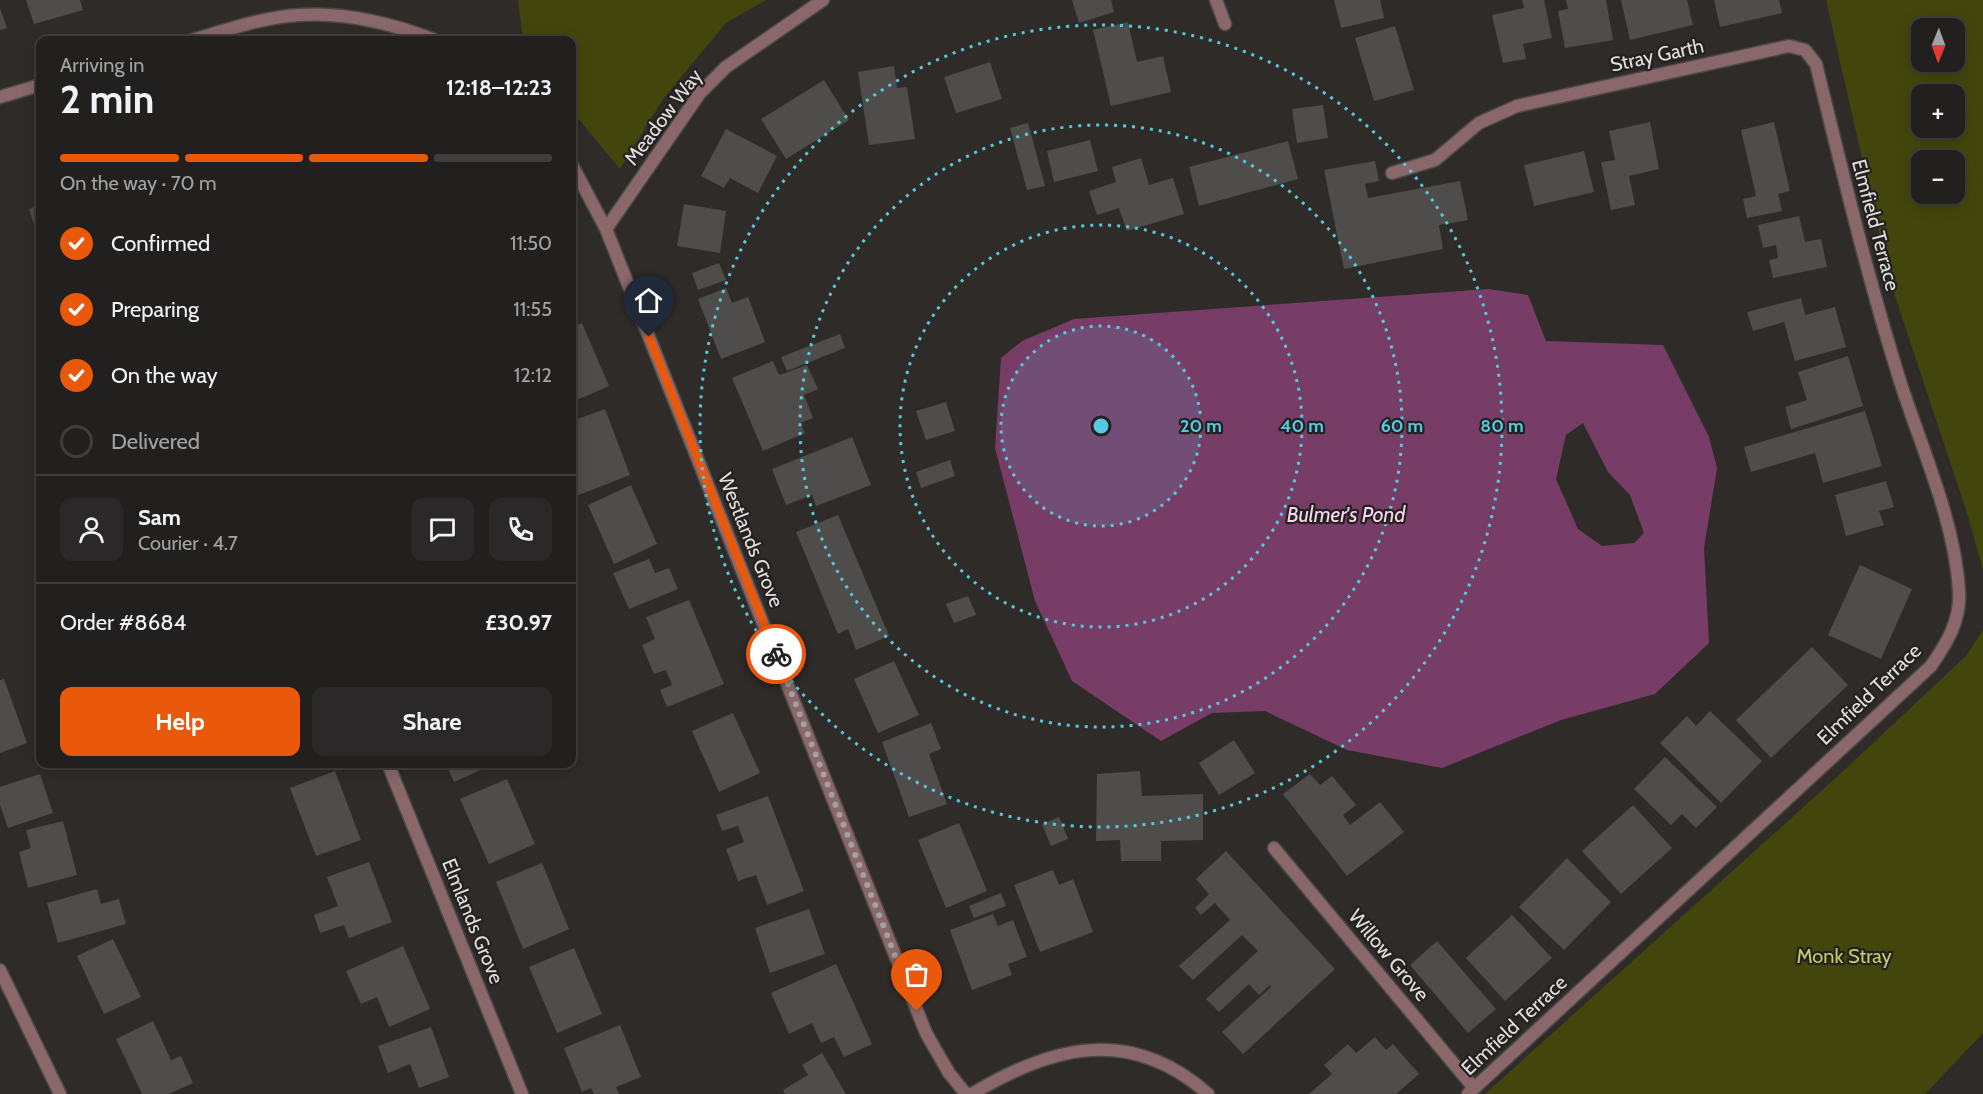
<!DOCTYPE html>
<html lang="en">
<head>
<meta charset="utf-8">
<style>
  :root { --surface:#22201f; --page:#2a2828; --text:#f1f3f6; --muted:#a2a3a4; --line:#3f3e3d; --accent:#ea580c }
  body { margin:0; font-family:Cabin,sans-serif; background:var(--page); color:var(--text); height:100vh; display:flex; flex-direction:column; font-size:22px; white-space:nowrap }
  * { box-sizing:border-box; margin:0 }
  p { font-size:20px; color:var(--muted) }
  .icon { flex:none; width:33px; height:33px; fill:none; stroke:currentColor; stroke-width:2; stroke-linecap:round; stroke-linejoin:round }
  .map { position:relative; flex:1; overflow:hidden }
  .side { position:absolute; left:36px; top:36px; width:540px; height:732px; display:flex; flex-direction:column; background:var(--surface); border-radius:12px; box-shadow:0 3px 15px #0003,0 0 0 2px var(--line) }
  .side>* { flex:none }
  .needle { width:39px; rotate:181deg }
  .controls { position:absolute; left:1911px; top:18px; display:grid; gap:12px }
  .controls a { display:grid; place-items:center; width:54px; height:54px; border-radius:12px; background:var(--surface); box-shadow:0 3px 15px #0003,0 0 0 2px var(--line); font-size:30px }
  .pin { position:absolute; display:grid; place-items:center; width:51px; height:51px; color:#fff; margin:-62px -26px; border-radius:50% 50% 50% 0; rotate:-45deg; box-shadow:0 0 6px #0007 }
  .pin .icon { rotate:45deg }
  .courier { position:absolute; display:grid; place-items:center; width:60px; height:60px; margin:-30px; border:4px solid #ea580c; border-radius:50%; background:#fff; color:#222; box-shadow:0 2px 8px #0007 }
  .summary em { font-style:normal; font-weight:700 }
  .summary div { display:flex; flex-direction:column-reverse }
  .summary { display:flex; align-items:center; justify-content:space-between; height:102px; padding:0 24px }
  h1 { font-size:39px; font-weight:700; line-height:45px }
  .bar { display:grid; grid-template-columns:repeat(4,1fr); gap:9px 6px; align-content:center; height:72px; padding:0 24px }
  .bar i { height:8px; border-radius:4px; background:var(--line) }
  .bar .active { background:var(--accent) }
  .bar p { grid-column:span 4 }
  .line { display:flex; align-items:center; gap:15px; padding:0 24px; border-top:2px solid var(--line) }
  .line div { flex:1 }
  .round { display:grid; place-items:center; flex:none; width:63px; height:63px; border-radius:12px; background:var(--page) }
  ol { padding:0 24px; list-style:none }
  li { display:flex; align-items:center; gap:18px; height:66px }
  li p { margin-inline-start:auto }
  li .icon { padding:6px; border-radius:50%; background:var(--accent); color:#fff; stroke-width:4 }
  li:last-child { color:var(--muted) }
  li i { width:33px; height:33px; border:3px solid var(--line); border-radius:50% }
  .cta { display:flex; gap:12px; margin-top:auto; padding:12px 24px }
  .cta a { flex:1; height:69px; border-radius:12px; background:var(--accent); color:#fff; font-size:24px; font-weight:700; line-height:69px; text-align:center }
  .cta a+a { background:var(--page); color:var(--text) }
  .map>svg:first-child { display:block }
  .green { fill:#43460c; fill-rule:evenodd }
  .water { fill:#773d67; fill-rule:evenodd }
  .building { fill:#4f4d4b }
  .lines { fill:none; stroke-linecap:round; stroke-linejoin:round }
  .service-casing { stroke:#4b4846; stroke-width:15 }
  .minor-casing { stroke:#4b4846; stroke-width:15 }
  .service { stroke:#89676a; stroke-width:12 }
  .minor { stroke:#89676a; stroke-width:12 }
  .done { stroke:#a3a19f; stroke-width:6; stroke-dasharray:0 10.8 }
  .route { stroke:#ea580c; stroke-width:8 }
  .ring { fill:none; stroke:#56c9e0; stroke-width:3; stroke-dasharray:3 6 }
  .labels { text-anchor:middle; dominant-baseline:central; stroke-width:4.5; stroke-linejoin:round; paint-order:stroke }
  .street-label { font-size:20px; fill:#e2e0df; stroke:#242120 }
  .park-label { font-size:20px; fill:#c6cd65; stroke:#242120 }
  .water-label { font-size:21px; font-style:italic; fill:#fcd7f0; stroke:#242120 }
  .centre { fill:#56c9e0; stroke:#242120; stroke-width:3 }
  .ring-label { font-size:18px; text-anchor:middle; font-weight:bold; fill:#56c9e0; stroke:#242120; stroke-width:4.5; stroke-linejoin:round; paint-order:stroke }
</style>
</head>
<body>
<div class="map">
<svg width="1983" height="1094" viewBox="0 0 1983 1094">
  <rect width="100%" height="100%" fill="#2e2b29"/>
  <path class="green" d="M518,0H766L726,23L663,99L620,169L572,111V40H523Z
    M1826,0H1983V570L1967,513L1890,281ZM1954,28V62H1922V28ZM1954,94V128H1922V94ZM1922,160H1954V194H1922Z
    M1983,630V1033L1925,1094H1485L1839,775L1966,656Z"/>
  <path class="water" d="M1489,289L1528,295L1546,341L1663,345L1709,437L1717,468L1704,548L1709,643L1655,694L1561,720L1442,768L1347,750L1265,711L1212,713L1161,741L1072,681L1035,601L995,448L1001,358L1022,341L1074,319ZM1583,423L1608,472L1630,495L1644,533L1634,543L1602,546L1578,529L1556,479L1566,435Z"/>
  <path class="building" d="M26,0H80L83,10L34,24Z
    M1072,0H1111L1114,12L1079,23Z
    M1334,0H1380L1384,18L1341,28Z
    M1522,0H1544L1552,38L1523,44L1526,59L1503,63L1492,15L1524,8Z
    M1566,0H1606L1613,40L1565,48L1558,11L1568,9Z
    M1621,0H1687L1693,25L1630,40Z
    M1714,0H1779L1782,13L1720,27Z
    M0,8L7,28L0,30Z
    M1128,22L1137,62L1163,56L1171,92L1111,106L1093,30Z
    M1395,26L1414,90L1374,101L1355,38Z
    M990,62L1002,99L956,113L944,77Z
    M894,66L897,88L907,87L915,139L869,145L858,72Z
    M824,80L849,120L786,159L761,119Z
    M1323,105L1328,138L1297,143L1292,109Z
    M1650,122L1659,169L1629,176L1635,205L1611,210L1601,162L1615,160L1609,131Z
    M1774,122L1790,191L1778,194L1782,211L1747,218L1743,199L1756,196L1741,130Z
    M1028,123L1045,186L1027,190L1010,128Z
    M726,129L777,156L758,193L730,178L724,188L701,176Z
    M1090,140L1098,171L1054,182L1047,151Z
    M1288,141L1298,179L1199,206L1189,167Z
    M1584,151L1594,192L1534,206L1524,165Z
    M1141,158L1149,185L1173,178L1184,214L1127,231L1119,208L1097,215L1089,191L1116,182L1112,167Z
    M1375,161L1379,181L1365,184L1368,198L1460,181L1468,220L1439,225L1443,249L1344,269L1324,170Z
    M684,204L726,211L720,253L677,246Z
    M40,205V243L29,209Z
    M1799,216L1805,242L1821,239L1827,267L1773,278L1769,260L1778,258L1776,245L1763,248L1758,225Z
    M719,263L726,280L698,290L692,273Z
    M726,288L732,303L748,297L765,342L721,359L698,299Z
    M1801,298L1805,315L1835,307L1846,347L1795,361L1784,322L1753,331L1747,312Z
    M582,323L609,386L572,402V327Z
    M840,334L845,348L787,371L781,357Z
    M1848,356L1863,406L1791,429L1785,407L1807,400L1798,372Z
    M773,361L779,375L807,365L818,389L804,395L813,418L800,423L805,433L763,451L732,378Z
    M946,402L955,431L926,440L916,411Z
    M605,409L630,475L574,497L572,478L577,476L572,460V421Z
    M1865,411L1882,466L1823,483L1815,453L1751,472L1744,447Z
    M852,437L871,485L816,506L812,495L786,505L772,469Z
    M950,460L955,476L921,488L916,472Z
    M1886,481L1894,507L1879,511L1884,525L1846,536L1835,495Z
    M631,485L657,544L614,564L588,505Z
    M838,515L889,636L856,650L848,629L838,634L796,532Z
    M649,559L655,573L669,568L678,589L629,609L613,573Z
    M1860,565L1912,589L1881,659L1828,635Z
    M968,596L976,615L954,623L946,604Z
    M689,600L724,684L667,707L660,690L672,685L666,670L654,674L642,645L655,639L646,617Z
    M1812,647L1848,685L1771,758L1736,720Z
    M894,661L919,715L878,733L854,679Z
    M4,679L27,743L0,753V680Z
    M1710,711L1762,761L1721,803L1660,743L1687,716L1696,726Z
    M733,713L760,773L719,792L692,731Z
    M931,723L941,749L929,754L947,804L909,817L882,742Z
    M1234,740L1255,773L1219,795L1199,763Z
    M1665,757L1717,807L1696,828L1682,814L1671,825L1634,789Z
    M446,764H494L454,782Z
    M335,771L361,840L316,856L290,788Z
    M1140,771L1142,796L1203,794V840L1161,841V861H1121L1120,840L1096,841L1097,774Z
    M40,774L53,813L8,828L0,805V787Z
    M1310,774L1320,785L1332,776L1356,805L1343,815L1350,825L1380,802L1404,832L1347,876L1283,794Z
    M507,779L535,844L489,864L460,799Z
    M768,796L804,891L767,905L756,875L738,881L726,849L744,842L738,826L722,831L716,815Z
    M1633,805L1672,848L1621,894L1582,851Z
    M1059,817L1068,839L1051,846L1042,824Z
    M63,821L77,875L28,888L19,852L31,848L26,830Z
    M959,823L987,891L946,908L918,840Z
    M1226,851L1335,969L1243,1054L1222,1032L1271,987L1270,985L1259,995L1249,984L1219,1012L1206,999L1258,951L1242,935L1193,980L1179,966L1230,920L1215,903L1201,915L1195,908L1209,894L1196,879Z
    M1567,858L1611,902L1564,950L1519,907Z
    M369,862L392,922L349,938L344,925L320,933L314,915L338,906L327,877Z
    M542,863L569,929L523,949L496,882Z
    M1053,870L1059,885L1073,879L1093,932L1040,952L1014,885Z
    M97,889L101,904L119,899L126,924L58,943L47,903Z
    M1001,893L1006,906L974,918L969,906Z
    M809,909L825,954L770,973L755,928Z
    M993,914L998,926L1013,920L1027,957L1008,964L1012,975L972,990L950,930Z
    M1512,915L1552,958L1505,1001L1466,958Z
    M113,939L141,997L104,1014L77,956Z
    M1437,941L1496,1009L1468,1033L1410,965Z
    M403,946L430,1009L389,1027L377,997L361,1004L346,971Z
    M574,948L602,1014L557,1033L529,967Z
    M836,964L872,1044L844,1057L834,1037L821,1043L812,1023L789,1034L771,993Z
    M153,1021L171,1060L181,1056L193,1083L169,1094H142L116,1039Z
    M620,1025L641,1077L616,1087L619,1094H594L591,1088L582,1092L564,1048Z
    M431,1027L449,1077L419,1088L410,1064L388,1073L378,1046Z
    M1375,1037L1386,1050L1393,1044L1419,1074L1396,1094H1309L1332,1074L1324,1065L1348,1044L1356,1053Z
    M822,1053L846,1094H785L783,1090L808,1075L802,1065Z"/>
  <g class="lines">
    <defs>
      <path id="service" d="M1392,173L1435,160L1479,123L1517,106"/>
      <path id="minor" d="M1216,0L1225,24
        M192,40C227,30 263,17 300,15C345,12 393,24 435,40
        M0,97L40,85
        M572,165L606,229L926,1033L949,1073L966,1094
        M606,229L700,93L726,67L823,0
        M388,764L522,1094
        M1274,848L1474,1088
        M0,970L60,1094
        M972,1094C1053,1045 1131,1026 1208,1094
        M1468,1094L1931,666C1947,643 1961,620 1959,591C1955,521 1921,447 1900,381C1867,276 1842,170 1816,64L1805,50L1789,46L1517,106"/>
    </defs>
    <use href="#service" class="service-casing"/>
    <use href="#minor" class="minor-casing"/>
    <use href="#service" class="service"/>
    <use href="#minor" class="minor"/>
  </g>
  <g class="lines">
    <path class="done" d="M776,654L917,1011"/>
    <path class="route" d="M649,337L776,654"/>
  </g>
  <circle cx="1101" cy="426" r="100" fill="#56c9e0" fill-opacity=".12"/>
  <g class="ring">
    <circle cx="1101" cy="426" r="100"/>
    <circle cx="1101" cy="426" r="201"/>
    <circle cx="1101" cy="426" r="301"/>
    <circle cx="1101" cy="426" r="401"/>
  </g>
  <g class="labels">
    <g class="street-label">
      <text transform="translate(1657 55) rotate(-12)">Stray Garth</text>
      <text transform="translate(663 117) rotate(-53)">Meadow Way</text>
      <text transform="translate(1876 225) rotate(75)">Elmfield Terrace</text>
      <text transform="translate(751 540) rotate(68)">Westlands Grove</text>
      <text transform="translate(1869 694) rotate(-44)">Elmfield Terrace</text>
      <text transform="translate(473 921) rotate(68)">Elmlands Grove</text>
      <text transform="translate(1389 955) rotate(50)">Willow Grove</text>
      <text transform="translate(1514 1025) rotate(-43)">Elmfield Terrace</text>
    </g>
    <g class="park-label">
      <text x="1844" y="956">Monk Stray</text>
    </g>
    <g class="water-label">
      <text x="1346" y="514">Bulmer's Pond</text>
    </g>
  </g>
  <circle cx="1101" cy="426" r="9" class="centre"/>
  <g class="ring-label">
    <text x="1201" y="432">20 m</text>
    <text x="1302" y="432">40 m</text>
    <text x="1402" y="432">60 m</text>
    <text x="1502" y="432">80 m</text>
  </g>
</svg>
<div class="controls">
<a><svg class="needle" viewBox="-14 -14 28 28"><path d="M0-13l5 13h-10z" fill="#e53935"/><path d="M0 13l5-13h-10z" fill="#a2a3a4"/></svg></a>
<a>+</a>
<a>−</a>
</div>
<div class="pin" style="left:917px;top:1011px;background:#ea580c"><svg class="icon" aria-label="bag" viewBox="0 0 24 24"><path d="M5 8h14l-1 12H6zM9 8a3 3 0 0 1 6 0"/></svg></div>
<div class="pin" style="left:649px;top:337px;background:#1f2937"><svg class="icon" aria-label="home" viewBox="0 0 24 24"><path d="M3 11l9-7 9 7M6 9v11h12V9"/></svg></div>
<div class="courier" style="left:776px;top:654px"><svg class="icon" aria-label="bike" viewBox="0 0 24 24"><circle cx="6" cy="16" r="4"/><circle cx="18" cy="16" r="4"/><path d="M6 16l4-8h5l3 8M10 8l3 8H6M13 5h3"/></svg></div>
<section class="side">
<div class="summary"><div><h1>2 min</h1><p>Arriving in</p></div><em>12:18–12:23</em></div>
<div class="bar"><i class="active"></i><i class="active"></i><i class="active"></i><i></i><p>On the way · 70 m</p></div>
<ol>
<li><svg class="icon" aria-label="check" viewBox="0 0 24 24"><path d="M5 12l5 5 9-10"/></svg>Confirmed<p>11:50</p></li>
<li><svg class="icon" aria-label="check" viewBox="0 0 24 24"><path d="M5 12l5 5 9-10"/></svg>Preparing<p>11:55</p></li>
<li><svg class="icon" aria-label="check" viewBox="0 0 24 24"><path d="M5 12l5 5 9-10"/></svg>On the way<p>12:12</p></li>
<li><i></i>Delivered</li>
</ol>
<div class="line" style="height:108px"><a class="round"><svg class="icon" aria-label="person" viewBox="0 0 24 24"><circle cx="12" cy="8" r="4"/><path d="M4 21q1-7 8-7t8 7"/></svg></a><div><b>Sam</b><p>Courier · 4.7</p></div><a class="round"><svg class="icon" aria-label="chat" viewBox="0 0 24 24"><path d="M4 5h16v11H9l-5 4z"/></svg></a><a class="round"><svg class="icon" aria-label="phone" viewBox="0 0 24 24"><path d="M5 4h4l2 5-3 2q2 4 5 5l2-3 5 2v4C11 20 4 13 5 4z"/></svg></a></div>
<div class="line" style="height:78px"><div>Order #8684</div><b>£30.97</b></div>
<div class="cta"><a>Help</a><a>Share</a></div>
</section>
</div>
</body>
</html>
